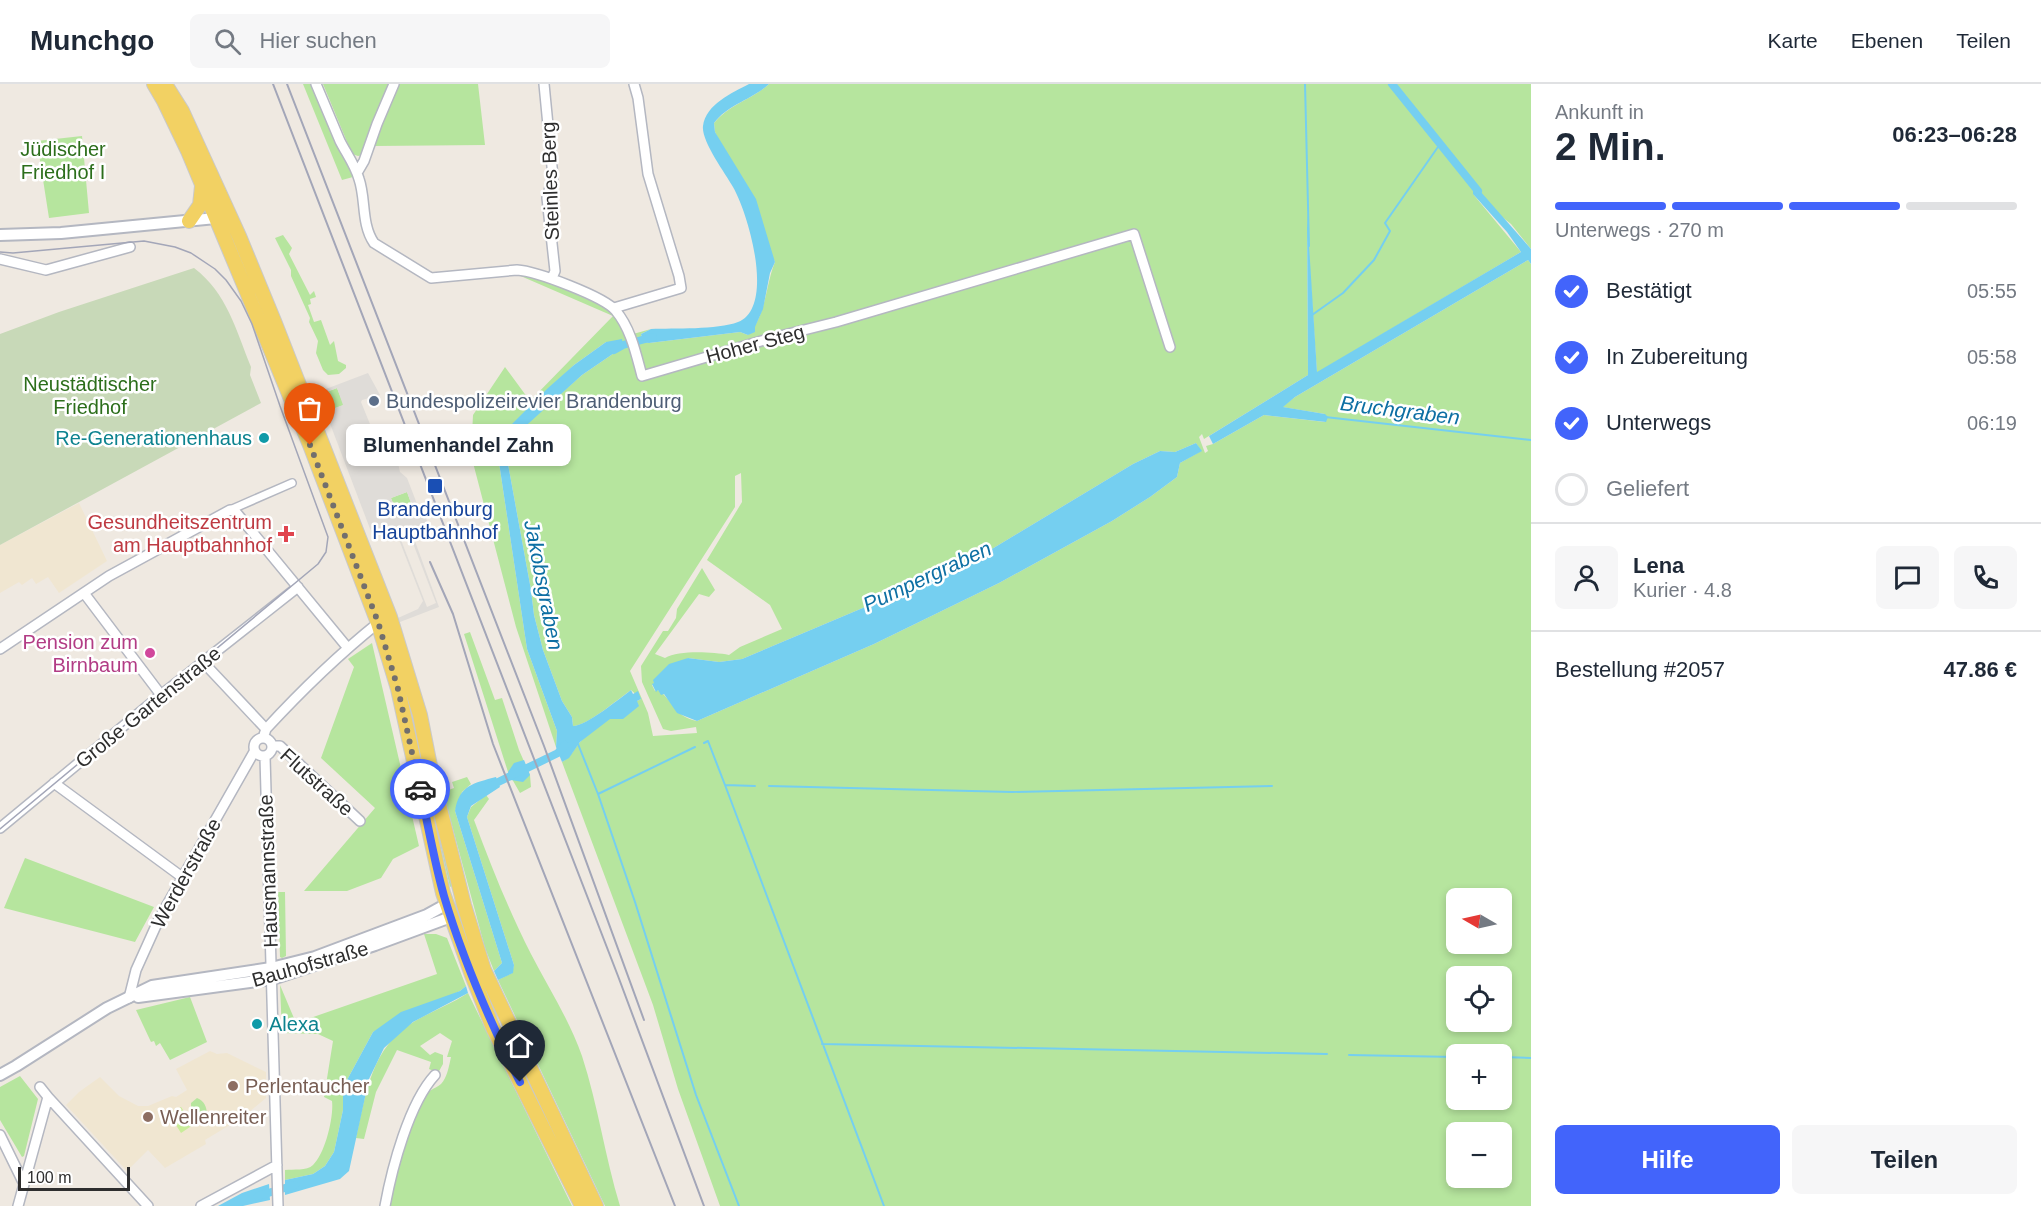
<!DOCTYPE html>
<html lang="de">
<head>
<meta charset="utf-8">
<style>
  :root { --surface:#fff; --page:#f6f6f7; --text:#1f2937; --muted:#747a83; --line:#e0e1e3; --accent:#4264fb }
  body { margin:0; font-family:Helvetica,sans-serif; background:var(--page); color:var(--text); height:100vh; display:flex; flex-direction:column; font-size:22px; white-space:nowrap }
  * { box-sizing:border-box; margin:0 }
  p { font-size:20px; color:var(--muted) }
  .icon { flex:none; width:33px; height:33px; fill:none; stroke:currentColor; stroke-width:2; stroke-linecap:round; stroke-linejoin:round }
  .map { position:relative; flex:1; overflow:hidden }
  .details { display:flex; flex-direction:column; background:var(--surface); width:510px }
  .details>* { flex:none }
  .needle { width:39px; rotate:279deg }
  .fabs { position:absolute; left:1446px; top:804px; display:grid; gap:12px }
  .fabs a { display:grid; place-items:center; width:66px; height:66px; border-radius:9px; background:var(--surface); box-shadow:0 3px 9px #0003; font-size:30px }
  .scale { position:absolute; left:18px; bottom:15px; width:112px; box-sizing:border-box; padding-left:6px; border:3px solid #2e2e2e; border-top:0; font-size:16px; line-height:21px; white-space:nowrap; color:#2e2e2e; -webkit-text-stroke:4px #fff; paint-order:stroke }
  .pin { position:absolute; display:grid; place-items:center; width:51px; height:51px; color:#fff; margin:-62px -26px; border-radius:50% 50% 50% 0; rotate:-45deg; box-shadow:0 0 6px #0007 }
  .pin .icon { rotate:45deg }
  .courier { position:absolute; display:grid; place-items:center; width:60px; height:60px; margin:-30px; border:4px solid #4264fb; border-radius:50%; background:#fff; color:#222; box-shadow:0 2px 8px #0007 }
  .bubble { position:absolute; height:42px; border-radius:9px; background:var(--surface); box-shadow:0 3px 9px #0003; font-size:20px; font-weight:700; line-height:42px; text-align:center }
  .overview em { font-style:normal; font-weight:700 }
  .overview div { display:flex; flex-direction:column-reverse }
  .overview { display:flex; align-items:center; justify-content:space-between; height:102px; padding:0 24px }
  h1 { font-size:39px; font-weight:700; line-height:45px }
  .bar { display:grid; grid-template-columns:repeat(4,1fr); gap:9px 6px; align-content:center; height:72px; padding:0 24px }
  .bar i { height:8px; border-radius:4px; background:var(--line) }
  .bar .current { background:var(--accent) }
  .bar p { grid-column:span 4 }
  .line { display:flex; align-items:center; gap:15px; padding:0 24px; border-top:2px solid var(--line) }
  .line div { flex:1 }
  .round { display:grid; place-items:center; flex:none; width:63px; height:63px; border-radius:9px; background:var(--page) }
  ol { padding:0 24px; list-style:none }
  li { display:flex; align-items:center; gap:18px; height:66px }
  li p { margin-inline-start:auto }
  li .icon { padding:6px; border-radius:50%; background:var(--accent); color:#fff; stroke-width:4 }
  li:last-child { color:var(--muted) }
  li i { width:33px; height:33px; border:3px solid var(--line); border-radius:50% }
  .button { display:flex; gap:12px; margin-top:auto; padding:12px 24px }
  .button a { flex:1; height:69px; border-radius:9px; background:var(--accent); color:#fff; font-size:24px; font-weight:700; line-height:69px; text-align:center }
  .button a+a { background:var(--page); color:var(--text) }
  header { display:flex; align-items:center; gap:36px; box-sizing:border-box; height:84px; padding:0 30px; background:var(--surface); border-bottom:2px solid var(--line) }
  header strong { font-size:28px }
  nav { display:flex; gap:33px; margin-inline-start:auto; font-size:21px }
  .search { width:420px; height:54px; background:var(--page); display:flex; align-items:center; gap:15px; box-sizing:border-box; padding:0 21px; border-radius:9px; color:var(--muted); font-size:22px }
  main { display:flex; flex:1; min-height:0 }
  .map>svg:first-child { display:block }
  .education { fill:#f0e6d1 }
  .green { fill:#b6e59e; fill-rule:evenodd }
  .cemetery { fill:#c8d9b8 }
  .pitch { fill:#c9ec9a }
  .plaza { fill:#dfdcd8; fill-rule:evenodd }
  .water { fill:#75cff0 }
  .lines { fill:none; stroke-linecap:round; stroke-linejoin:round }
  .stream { stroke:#75cff0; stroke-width:2 }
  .canal { stroke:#75cff0; stroke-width:8 }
  .pedestrian-casing { stroke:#b4b7c1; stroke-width:10 }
  .minor-casing { stroke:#b4b7c1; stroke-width:12 }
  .tertiary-casing { stroke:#b4b7c1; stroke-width:14 }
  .primary-casing { stroke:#c9c9c9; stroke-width:16 }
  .pedestrian { stroke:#fff; stroke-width:7 }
  .minor { stroke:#fff; stroke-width:9 }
  .tertiary { stroke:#fff; stroke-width:10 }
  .primary { stroke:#f2d163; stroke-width:14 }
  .tram { stroke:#a3a6b8; stroke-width:1.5 }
  .rail { stroke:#a3a6b8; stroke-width:2 }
  .done { stroke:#726f6d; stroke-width:6; stroke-dasharray:0 10.8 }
  .route { stroke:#4264fb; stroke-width:8 }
  .service-dot { fill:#5c6f8a; stroke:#fff; stroke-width:2 }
  .culture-dot { fill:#0f9aa8; stroke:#fff; stroke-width:2 }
  .transit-dot { fill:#1a4fb4; stroke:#fff; stroke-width:2 }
  .health-dot { fill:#e0444e; stroke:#fff; stroke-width:2 }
  .hotel-dot { fill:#d1479c; stroke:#fff; stroke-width:2 }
  .education-dot { fill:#8d6e63; stroke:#fff; stroke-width:2 }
  .labels { text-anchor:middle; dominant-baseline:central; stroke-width:5; stroke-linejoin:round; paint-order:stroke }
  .park-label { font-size:20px; fill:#2c6e1b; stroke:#fff }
  .street-label { font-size:20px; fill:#2e2e2e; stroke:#fff }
  .service-label { font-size:20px; fill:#4e5e75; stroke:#fff; text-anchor:start }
  .culture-label { font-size:20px; fill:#0d838f; stroke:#fff; text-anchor:end }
  .transit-label { font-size:20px; fill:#164399; stroke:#fff }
  .health-label { font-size:20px; fill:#be3a42; stroke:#fff; text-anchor:end }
  .hotel-label { font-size:20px; fill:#b23c85; stroke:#fff; text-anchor:end }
  .education-label { font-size:20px; fill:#785e54; stroke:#fff; text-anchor:start }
  .water-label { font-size:21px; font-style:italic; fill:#0d6fa3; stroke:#fff }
</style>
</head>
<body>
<header>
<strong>Munchgo</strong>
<div class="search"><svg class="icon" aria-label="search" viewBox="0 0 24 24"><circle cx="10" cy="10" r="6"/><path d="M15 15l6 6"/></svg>Hier suchen</div>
<nav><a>Karte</a><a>Ebenen</a><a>Teilen</a></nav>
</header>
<main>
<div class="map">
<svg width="1531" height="1122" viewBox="0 0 1531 1122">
  <rect width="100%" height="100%" fill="#efe9e1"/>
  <path class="education" d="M79,419L107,477L59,509L48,493L36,500L32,494L22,501L19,498L0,509V461Z
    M210,967L217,970L227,969L266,988V1014L243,1033L205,1056L206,1060L165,1084L148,1066L127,1087L66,1021L79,1008L100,993L119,1012L138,1022H148L172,1012L176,1013L187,1006L176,985Z"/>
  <path class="green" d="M303,0H312L353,93L342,96Z
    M323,0H391L363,71L358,72L352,70Z
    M399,0H478L485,61L375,62V57Z
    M769,0H1531V165L1511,140L1473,110L1521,168L1317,289L1307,144L1308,291L1204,355L1202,350L1199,353L1205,369L1208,367L1206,362L1213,360L1264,331L1325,338V330L1282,323L1295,313L1528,176L1531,180V1122H720L678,1005L653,921L562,678C571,673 574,665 581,657C595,643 623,623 641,615L631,606C618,615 587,642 573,642L572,633L562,617L543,566L534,531L531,506L508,380L507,366L509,355L582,291L623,263L606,258L574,281L504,349L498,372L527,565L557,647L556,663L516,543L471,371L473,331L505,283L530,317L613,232L516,190L546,197L607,224L633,250L651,245L641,250L643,258L649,259L740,248L748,251C767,230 765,202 775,178L715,48L714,39C728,21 753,15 769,0ZM1196,359L1201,367L1180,379L1177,393L1150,413L1112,437L999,499L874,560L697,637C673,632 675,618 658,606L655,607L652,601L688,574L719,578L742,575L967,480L1133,380L1160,367L1175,368ZM741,389L742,418L707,476L770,521L782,545L740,563L729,571C712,568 679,566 665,574L655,570L699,510L709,513L715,506L702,484L677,525L676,534L668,547H663L641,582L642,598L663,645L671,647L696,643L697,649L653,652L648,629L630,587L735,423V392ZM1456,814H1502V860H1456ZM1456,892H1502V938H1456ZM1456,970H1502V1016H1456ZM1456,1048H1502V1094H1456Z
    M82,52L89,129L49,134L37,57Z
    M283,151L292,164L289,170L310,211L314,207L316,213L310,215L311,220L308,221L314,238L321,236L330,261L334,257L338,277L346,281V284L339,290L328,291L323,286L316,269L318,257L309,238L310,234L291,192V186L275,154Z
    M337,304L344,321L327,327L321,310Z
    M407,408L414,427L398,433L391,414Z
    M470,548L495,616L502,614L519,666L530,691L531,703L520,709L508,688L464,550Z
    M372,559L419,762L393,775L381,794L347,807H304L375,724L321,674L354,583L348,575Z
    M413,642H417L453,801L450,803Z
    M467,693L471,700L462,708L455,727L502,879L494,887L485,864L443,708L454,704L452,698Z
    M486,711L489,715L474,736C491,782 509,827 531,870C548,903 570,937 582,972C598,1021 605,1073 620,1122H605L498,896L512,889L514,881L467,733L471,723Z
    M25,774L154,823L135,858L4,824Z
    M278,808H285L286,872L282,874L280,873Z
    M424,850H436L447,854L466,902L460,907L373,948L347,996L343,1011V1026L334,1068L325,1082L313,1090L285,1096V1086C293,1085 307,1087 313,1081C325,1070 334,1033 332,1017L324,1013L333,957L318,950L282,949L280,901L296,939L437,890Z
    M468,909L572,1122H387C396,1086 406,1047 423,1014C427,1006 435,1005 441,1000C447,994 449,982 451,973H447L452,957L440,949L420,962L430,971L435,968L443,971V980L438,989L429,985L431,978L397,966L376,1008L364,1055L356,1054C366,1009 371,963 415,937C432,927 451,920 468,909Z
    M190,913L207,958L170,976L160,959L156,962L154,957L151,958L136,926Z
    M20,992L38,1015L24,1072L22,1073L0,1036V1003Z
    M197,1014C207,1018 208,1028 206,1037H197L191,1025V1019Z"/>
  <path class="cemetery" d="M194,184C227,209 236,246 251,283L250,291L261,319L0,461V250L59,228Z"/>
  <path class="pitch" d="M181,1023L193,1041L181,1049L169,1030Z"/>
  <path class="plaza" d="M368,289L380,311L362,316L361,318L374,350L377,357L374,359L380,373L382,372L385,379L397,375L400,388L407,394L419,425L422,424L429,442L412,449L439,523L400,538L398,534L418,525L423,517L394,443L372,450L318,308ZM337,304L343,321L327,327L321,310ZM407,408L414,427L399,433L391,414ZM400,441L403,450L409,449L436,519L427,523L396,443Z"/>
  <path class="water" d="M749,0H769C753,15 727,21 714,39L715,48L756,115L775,178L770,189L763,225L755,243V248L748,251L740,248L649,259L643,258L641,250L651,245C674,244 717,246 738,238C776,223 748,129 733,103C725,89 701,57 703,42C706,20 732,9 749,0Z
    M1473,99L1531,165V180L1528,176L1295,313L1283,323L1325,330L1328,333L1326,338L1264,331L1213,360L1209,352L1308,291L1307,129L1317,288L1521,168L1507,148L1473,110Z
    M622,255L623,263L582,291L507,359L508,380L531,506L534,531L543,566L562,617L572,633L573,642C586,642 619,615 631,606L633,610L638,607L641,615L637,617L639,622L623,635H610L580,658L569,674L562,678L556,663L557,647L527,565L498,372L503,349L548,304L574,281L606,258Z
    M1196,359L1202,367L1180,379L1177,393L1150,413L1112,437L999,499L874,560L697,637L677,629L664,610L661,611L658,606L656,608L652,600L654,599L653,596L669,580L688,574L719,578L742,575L967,480L1133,380L1160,367L1175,368Z
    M524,676L530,691L523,698L511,696L508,688L514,679Z
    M496,693L500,703L471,722L467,733L514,881L513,889L498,896L494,887L502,879L455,727C459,701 474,699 496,693Z
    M466,902L468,909L413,938L384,964L369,995L349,1087L340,1095L285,1111V1096L313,1090L325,1082L334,1068L343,1026V1011L347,996L373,948L401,928L460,907Z
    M269,1100L270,1116L243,1122H218L242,1109Z"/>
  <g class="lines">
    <path class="stream" d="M1305,0L1309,162
      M1312,231L1343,209L1374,176L1390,147L1385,139L1440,60
      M1325,333L1531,356
      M704,659L708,657L725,701L884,1122
      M578,660L598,710
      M695,663L598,710L635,818L696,1011L739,1122
      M725,701L755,702
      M769,702L1012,708L1272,702
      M822,960L1327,970
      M1349,971L1456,973
      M1502,973L1531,974"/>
    <path class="canal" d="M1392,0L1478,107
      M614,266L623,261L653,253
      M488,703L558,669L565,661
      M258,1112L295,1101"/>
    <defs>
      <path id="pedestrian" d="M230,426L292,399"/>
      <path id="minor" d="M316,0C324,19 332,38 340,57C346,69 355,81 359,95C366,115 361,140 374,159L431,194L517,186C536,187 605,213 616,227C631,245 636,270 642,292L768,255L836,238L1134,150L1170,263
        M544,0L553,93L547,114L555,187L552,194
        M357,89L364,77L377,40L394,0
        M0,175L46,186L130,163
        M614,224L681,204L679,192L648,90L638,14L634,0
        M84,509L161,611
        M0,565L109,492L230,426L235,427L347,563
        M203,578L266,645L263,654
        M266,645C301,607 337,572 378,539
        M254 663a9 9 0 1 1 18 0a9 9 0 1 1-18 0Z
        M272,662H280L360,737
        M265,673L278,1122
        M54,699L182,793
        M0,744L161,611L298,503
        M129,914L136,886L159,835L254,668
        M40,1003L48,1013
        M0,1051L24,1100
        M18,1122L48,1013L148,1122
        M201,1122L277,1081
        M385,1122C392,1084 409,1019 435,991"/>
      <path id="tertiary" d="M0,151L61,149L216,134
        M138,913L272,895L375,861L451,833
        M0,991L16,982L107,924L152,902L271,884L315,873L427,831L447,820"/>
      <path id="primary" d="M154,0L164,17L188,67L244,201L310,361L378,539L398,605L443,809L472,891L493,944L582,1122
        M165,0L182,27L239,152L274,237L390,533L420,631L433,697L464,821L484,886L596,1122
        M189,137L200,121L202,102"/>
    </defs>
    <use href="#pedestrian" class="pedestrian-casing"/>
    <use href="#minor" class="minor-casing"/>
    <use href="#tertiary" class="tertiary-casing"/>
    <use href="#primary" class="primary-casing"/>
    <use href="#pedestrian" class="pedestrian"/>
    <use href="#minor" class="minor"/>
    <use href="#tertiary" class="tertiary"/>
    <use href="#primary" class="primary"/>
    <path class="tram" d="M0,168L13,169L144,157L175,163L191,169L215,185L226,196L241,217L252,240L280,322L328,453L326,468L318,480L0,745"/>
    <path class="rail" d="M273,0L618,892L704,1122
      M287,0L544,662L644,936
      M430,478L453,530L493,660L675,1122"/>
  </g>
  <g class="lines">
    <path class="done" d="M310,361L378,538L398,605L420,705"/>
    <path class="route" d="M420,705C428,740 434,777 444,812C463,876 490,938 520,998"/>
  </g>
  <circle class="service-dot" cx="374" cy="317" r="6"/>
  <g class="culture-dot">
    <circle cx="264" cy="354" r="6"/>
    <circle cx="257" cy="940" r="6"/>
  </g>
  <rect class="transit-dot" x="427" y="394" width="16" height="16" rx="3"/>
  <path class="health-dot" d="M283 441h6v6h6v6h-6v6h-6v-6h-6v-6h6z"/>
  <circle class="hotel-dot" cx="150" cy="569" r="6"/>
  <g class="education-dot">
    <circle cx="233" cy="1002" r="6"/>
    <circle cx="148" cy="1033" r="6"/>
  </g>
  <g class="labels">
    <g class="park-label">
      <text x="63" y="65">Jüdischer<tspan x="63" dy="23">Friedhof I</tspan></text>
      <text x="90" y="300">Neustädtischer<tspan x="90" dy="23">Friedhof</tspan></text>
    </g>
    <g class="street-label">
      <text transform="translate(550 97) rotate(-92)">Steinles Berg</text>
      <text transform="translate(755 260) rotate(-15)">Hoher Steg</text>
      <text transform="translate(148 623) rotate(-39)">Große Gartenstraße</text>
      <text transform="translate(317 698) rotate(42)">Flutstraße</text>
      <text transform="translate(268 787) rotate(-92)">Hausmannstraße</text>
      <text transform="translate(186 789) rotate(-61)">Werderstraße</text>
      <text transform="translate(310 880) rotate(-16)">Bauhofstraße</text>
    </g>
    <g class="service-label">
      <text x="386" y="317">Bundespolizeirevier Brandenburg</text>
    </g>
    <g class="culture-label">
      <text x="252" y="354">Re-Generationenhaus</text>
      <text x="269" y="940" text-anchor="start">Alexa</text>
    </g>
    <g class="transit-label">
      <text x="435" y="425">Brandenburg<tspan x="435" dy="23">Hauptbahnhof</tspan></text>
    </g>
    <g class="health-label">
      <text x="272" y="438">Gesundheitszentrum<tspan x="272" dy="23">am Hauptbahnhof</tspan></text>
    </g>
    <g class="hotel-label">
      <text x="138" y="558">Pension zum<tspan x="138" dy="23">Birnbaum</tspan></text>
    </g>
    <g class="education-label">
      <text x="245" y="1002">Perlentaucher</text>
      <text x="160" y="1033">Wellenreiter</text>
    </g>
    <g class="water-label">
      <text transform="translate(1400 326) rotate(7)">Bruchgraben</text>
      <text transform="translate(927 492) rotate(-25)">Pumpergraben</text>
      <text transform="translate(544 501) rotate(79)">Jakobsgraben</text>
    </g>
  </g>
</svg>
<div class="fabs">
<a><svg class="needle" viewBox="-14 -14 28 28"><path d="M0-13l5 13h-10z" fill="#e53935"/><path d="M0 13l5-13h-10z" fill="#747a83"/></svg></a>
<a><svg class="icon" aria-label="locate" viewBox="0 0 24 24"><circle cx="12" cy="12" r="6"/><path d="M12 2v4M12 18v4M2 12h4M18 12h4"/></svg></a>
<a>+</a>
<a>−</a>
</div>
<div class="scale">100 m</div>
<div class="pin" style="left:310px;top:361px;background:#ea580c"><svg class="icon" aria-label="bag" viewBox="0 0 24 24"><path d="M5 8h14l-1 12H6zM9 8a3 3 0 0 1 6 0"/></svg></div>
<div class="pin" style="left:520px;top:998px;background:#1f2937"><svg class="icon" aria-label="home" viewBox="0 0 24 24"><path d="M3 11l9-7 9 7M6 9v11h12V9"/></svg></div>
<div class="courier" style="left:420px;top:705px"><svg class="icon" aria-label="car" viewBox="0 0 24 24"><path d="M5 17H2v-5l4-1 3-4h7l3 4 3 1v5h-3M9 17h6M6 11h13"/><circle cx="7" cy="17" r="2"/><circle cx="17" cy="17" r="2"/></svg></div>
<div class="bubble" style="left:346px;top:340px;width:225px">Blumenhandel Zahn</div>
</div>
<section class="details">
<div class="overview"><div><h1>2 Min.</h1><p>Ankunft in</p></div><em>06:23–06:28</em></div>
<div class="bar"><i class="current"></i><i class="current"></i><i class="current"></i><i></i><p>Unterwegs · 270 m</p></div>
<ol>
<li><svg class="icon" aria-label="check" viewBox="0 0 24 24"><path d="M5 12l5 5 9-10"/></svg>Bestätigt<p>05:55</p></li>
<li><svg class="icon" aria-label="check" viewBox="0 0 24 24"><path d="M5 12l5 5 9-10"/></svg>In Zubereitung<p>05:58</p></li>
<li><svg class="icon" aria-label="check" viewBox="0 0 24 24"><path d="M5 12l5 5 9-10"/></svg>Unterwegs<p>06:19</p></li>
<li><i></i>Geliefert</li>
</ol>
<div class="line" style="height:108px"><a class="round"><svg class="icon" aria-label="person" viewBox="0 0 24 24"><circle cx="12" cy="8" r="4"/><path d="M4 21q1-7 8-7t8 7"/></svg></a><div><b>Lena</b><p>Kurier · 4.8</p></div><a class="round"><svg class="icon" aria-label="chat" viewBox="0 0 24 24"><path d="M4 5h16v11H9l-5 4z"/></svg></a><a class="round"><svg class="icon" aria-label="phone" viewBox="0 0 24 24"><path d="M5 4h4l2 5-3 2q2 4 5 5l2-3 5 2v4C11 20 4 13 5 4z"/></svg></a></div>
<div class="line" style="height:78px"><div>Bestellung #2057</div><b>47.86 €</b></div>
<div class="button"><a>Hilfe</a><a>Teilen</a></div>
</section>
</main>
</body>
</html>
